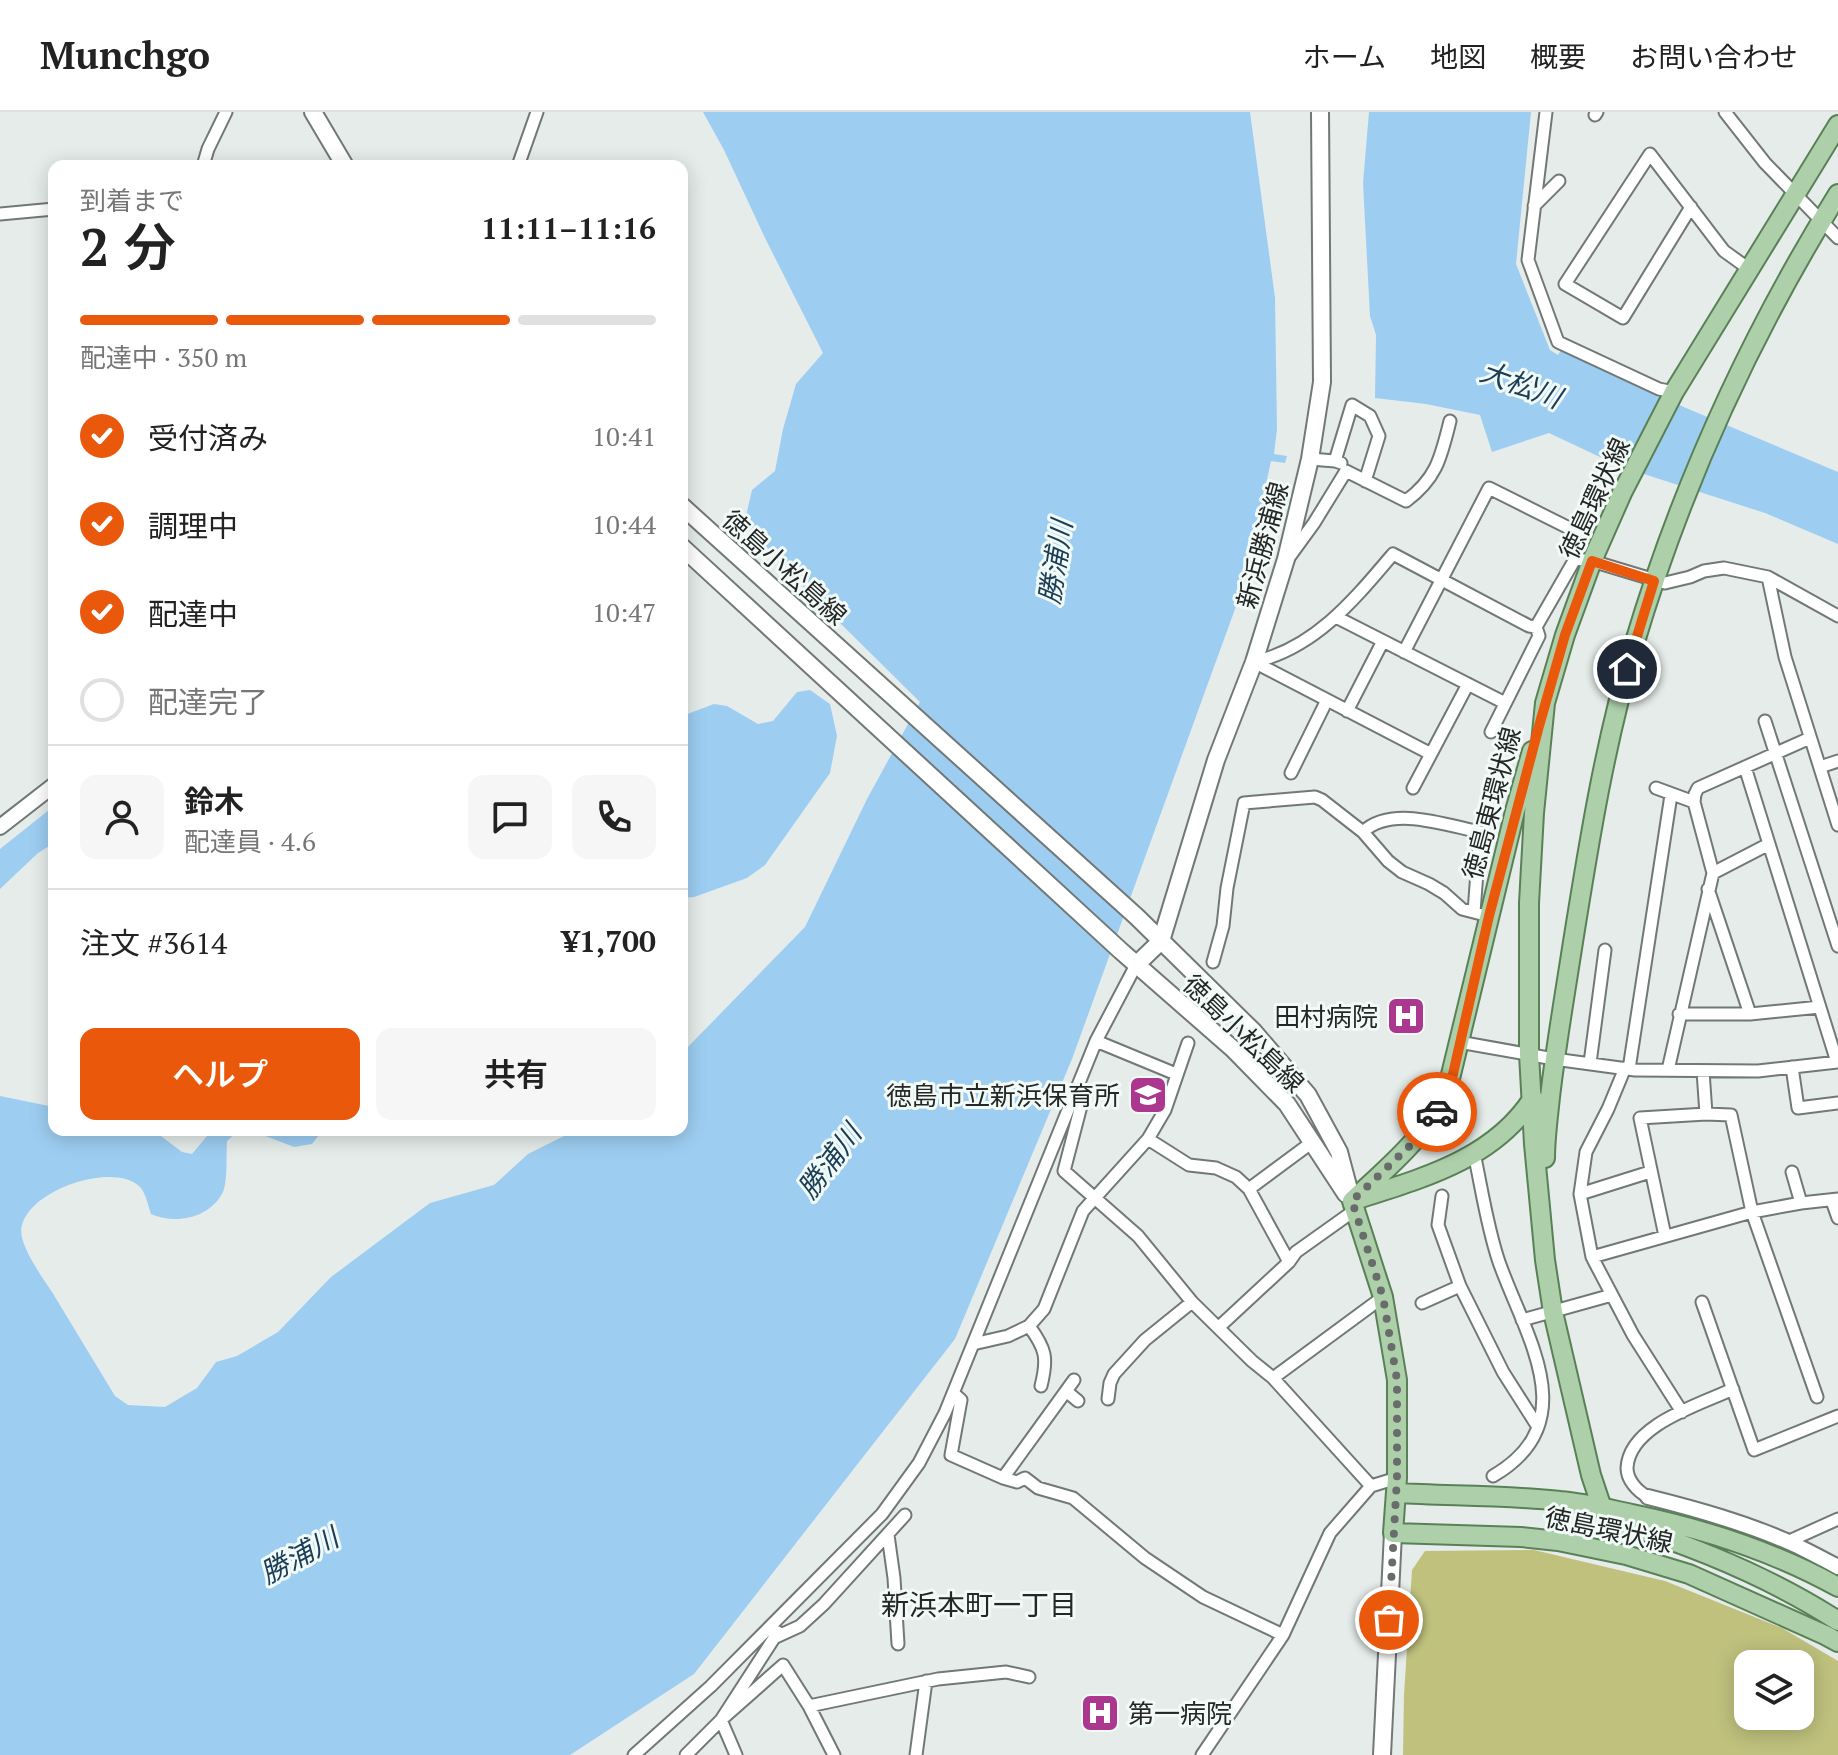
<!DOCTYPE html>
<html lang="ja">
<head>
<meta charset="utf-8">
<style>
  :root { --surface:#fff; --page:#f6f6f6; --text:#222; --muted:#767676; --line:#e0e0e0; --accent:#ea580c }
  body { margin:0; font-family:"PT Serif","Noto Sans JP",serif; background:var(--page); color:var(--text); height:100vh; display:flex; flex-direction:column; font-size:30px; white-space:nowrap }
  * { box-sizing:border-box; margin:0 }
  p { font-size:26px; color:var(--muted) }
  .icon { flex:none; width:44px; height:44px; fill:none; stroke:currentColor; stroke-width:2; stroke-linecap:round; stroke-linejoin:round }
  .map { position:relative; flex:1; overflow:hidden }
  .drawer { position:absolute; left:48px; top:48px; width:640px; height:976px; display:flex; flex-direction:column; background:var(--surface); border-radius:16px; box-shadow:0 4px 20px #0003 }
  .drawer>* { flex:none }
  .tools { position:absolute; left:1734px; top:1538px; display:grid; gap:16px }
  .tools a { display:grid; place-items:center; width:80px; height:80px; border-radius:16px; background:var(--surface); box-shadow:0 4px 20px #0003; font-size:40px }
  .pin { position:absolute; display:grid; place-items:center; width:68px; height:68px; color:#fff; margin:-34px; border:4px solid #fff; border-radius:50%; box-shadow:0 2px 8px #0007 }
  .courier { position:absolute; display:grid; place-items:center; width:80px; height:80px; margin:-40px; border:6px solid #ea580c; border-radius:50%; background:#fff; color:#222; box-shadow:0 2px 10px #0007 }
  .summary em { font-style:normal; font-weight:600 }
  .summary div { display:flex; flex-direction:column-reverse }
  .summary { display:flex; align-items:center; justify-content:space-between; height:136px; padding:0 32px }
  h1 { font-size:52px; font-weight:600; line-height:60px }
  .bar { display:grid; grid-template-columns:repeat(4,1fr); gap:12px 8px; align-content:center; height:96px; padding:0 32px }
  .bar i { height:10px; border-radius:6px; background:var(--line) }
  .bar .selected { background:var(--accent) }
  .bar p { grid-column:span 4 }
  .line { display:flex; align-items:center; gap:20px; padding:0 32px; border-top:2px solid var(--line) }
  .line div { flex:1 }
  .round { display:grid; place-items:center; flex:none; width:84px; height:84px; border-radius:16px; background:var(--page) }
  ol { padding:0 32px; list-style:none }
  li { display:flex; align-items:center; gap:24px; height:88px }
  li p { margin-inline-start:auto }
  li .icon { padding:8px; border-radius:50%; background:var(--accent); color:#fff; stroke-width:4 }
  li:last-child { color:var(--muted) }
  li i { width:44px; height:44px; border:4px solid var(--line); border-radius:50% }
  .primary-button { display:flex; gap:16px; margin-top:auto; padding:16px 32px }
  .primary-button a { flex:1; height:92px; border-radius:16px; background:var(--accent); color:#fff; font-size:32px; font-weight:600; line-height:92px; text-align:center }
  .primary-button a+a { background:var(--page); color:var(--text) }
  header { display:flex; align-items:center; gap:48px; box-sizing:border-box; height:112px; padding:0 40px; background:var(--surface); border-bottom:2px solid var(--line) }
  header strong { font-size:38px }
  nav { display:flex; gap:44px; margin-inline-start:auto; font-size:28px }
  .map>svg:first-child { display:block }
  .green { fill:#bfc17d; fill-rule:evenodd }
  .water { fill:#9dcef2 }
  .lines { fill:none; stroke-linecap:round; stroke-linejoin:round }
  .minor-casing { stroke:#717876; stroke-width:15 }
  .tertiary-casing { stroke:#717876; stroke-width:18 }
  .secondary-casing { stroke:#717876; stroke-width:20 }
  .primary-casing { stroke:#5a8057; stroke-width:22 }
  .minor { stroke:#fff; stroke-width:11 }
  .tertiary { stroke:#fff; stroke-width:14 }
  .secondary { stroke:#fff; stroke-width:16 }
  .primary { stroke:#add0aa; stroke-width:18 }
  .done { stroke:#686c6b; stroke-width:8; stroke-dasharray:0 14.4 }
  .route { stroke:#ea580c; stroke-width:10 }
  .labels { text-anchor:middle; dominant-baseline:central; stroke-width:6; stroke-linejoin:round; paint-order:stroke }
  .street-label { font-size:26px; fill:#242726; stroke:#f2faf7 }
  .poi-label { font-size:26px; fill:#242726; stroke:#f2faf7; text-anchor:end }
  .water-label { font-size:28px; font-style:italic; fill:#1a3e57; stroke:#f2faf7 }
  .neighbourhood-label { font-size:28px; fill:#242726; stroke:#f2faf7 }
</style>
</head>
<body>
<header>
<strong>Munchgo</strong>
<nav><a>ホーム</a><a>地図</a><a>概要</a><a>お問い合わせ</a></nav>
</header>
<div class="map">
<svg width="1838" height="1643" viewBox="0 0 1838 1643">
  <rect width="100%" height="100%" fill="#e5ecea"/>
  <path class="green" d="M1534,1438L1665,1469L1782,1516L1838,1549V1643H1403L1404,1583L1412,1458L1425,1439ZM1748,1552H1800V1604H1748Z"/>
  <path class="water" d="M703,0H1250L1275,186L1277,317L1274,342L1287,344L1285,351L1271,349L1246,467L1207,574L1072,947L955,1227L694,1562L570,1643H0V984L54,995V1018H153L182,1040L192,1042L212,1018H323L312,1032L294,1035L255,1020L238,1019L227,1029C226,1042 228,1069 223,1080C210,1106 176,1113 151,1102C148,1094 146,1081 140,1075C112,1047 12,1083 22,1126C27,1144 42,1165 52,1180C73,1215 94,1249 115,1284L128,1293L165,1295L197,1276L216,1250L237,1244L278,1220L331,1165L430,1091L494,1073L528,1042L576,1018H682V941L805,815L867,687L920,590L756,428L746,404L752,378L775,359L783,317L796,272L823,241L765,126L724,38Z
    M1369,0H1531L1516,152L1550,238L1558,243L1561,238L1686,296L1838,360V432L1765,401L1619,354L1549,321L1492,340L1480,303L1426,292L1375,286L1376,223L1370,204L1363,71Z
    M810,578L830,592L837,624L830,661L765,753L747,766L694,785L682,786V604L714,592L727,594L758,612L773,609L797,580Z
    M54,694V731L38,741L0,777V737Z"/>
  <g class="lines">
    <defs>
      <path id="minor" d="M1546,0L1528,148L1558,230L1659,277L1674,280
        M1725,0L1765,51L1838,126
        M1595,3L1597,0
        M203,54L208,37L226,0
        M518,54L537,0
        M1534,94L1559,69
        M1691,95L1623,206L1565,172L1650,42L1724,139L1749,157
        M0,102L54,97
        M1310,347L1335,349L1341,351
        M1335,349L1352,293L1370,304L1379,324L1365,369
        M1290,444L1314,411L1346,359L1406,389C1437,366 1441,345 1450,309
        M1768,465L1785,545L1838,713
        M1336,505L1505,591
        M1404,540L1489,376L1577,420L1571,432
        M1347,599L1383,529
        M1765,609L1838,834
        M1491,620L1539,524L1536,515
        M1431,642L1254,550C1315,536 1354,488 1393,442L1529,514L1536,515L1575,447L1592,449L1665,471L1690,465L1704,459L1724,456L1768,465L1838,504
        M1745,655L1837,950
        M1820,655L1838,649
        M1291,661L1327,588
        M1413,676L1468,572
        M1656,676L1694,690L1713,761L1668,958
        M1694,690L1695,682L1698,676L1810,626
        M1363,720C1391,693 1446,713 1480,720L1474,800
        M1713,761L1769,732
        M1708,777L1750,902
        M1213,850L1223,814L1227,776L1244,691L1315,685L1322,688L1363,720L1388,749L1402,760L1429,772L1444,781L1462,797L1489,804
        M1679,902H1750L1820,895
        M1096,929L1176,962
        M1459,930L1554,947L1635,958L1758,959L1838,950
        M1590,951L1605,838
        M1792,955L1798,996L1838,991
        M1625,956L1608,997L1586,1040L1580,1082L1592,1145L1752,1100L1801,1091L1838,1087
        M1629,957L1671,683
        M1703,959L1706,1002
        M1075,981L1082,990L1064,1059L1138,1124L1192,1190L1252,1249L1273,1266L1371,1374
        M1148,1027L1189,1053L1216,1056L1236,1065L1249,1077L1289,1150
        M1474,1041C1482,1078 1487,1115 1499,1150C1525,1224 1586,1310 1493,1364
        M1792,1060L1801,1091
        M1249,1077L1311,1031
        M1580,1082L1650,1060
        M1442,1084L1438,1113L1460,1174L1503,1260L1538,1315
        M1832,1089L1838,1106
        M1665,1124L1640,1006L1706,1002L1731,1003L1752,1100L1817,1285
        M1592,1145L1633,1223L1682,1300
        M1702,1190L1754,1338L1838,1304
        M1422,1191L1460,1174
        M1522,1208L1612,1183
        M1029,1214C1046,1237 1048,1246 1041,1274
        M1219,1215L1289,1150L1296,1140L1355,1098
        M973,1232L1008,1224L1029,1214L1044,1197L1083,1099L1148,1027L1165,998L1188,931
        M1273,1266L1383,1185
        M1066,1279L1078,1289
        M953,1281L961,1288L951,1343L1003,1366L1074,1268
        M1108,1287L1110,1271L1114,1262L1145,1228L1192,1190
        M1003,1366L1017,1370L1025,1366L1038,1376L1073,1386L1145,1446L1203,1485L1283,1523
        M1648,1385C1637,1379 1627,1368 1627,1356C1629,1313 1699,1293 1733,1277
        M888,1423L894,1466L898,1532
        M1787,1430L1838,1407
        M776,1525L800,1514L824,1492L905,1403
        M809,1594L938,1567L1006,1560L1029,1565
        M634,1643L711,1574L882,1402L919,1351L945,1301L1096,929L1136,853
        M686,1643L721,1608L778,1520
        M736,1643L721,1608L783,1553L809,1594L834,1643
        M916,1643L926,1569
        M1202,1643L1283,1523L1330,1421L1371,1374L1397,1366"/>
      <path id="tertiary" d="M0,715L54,673
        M1648,1385C1696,1397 1747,1411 1793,1432C1808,1439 1823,1447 1838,1455"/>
      <path id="secondary" d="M313,0L345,54
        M682,394L1137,805L1254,920L1308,983L1339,1040L1352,1089
        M682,435L1121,839L1233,937L1287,992L1346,1082
        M1136,853L1161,829L1216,648L1254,550L1286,447L1310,347L1322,270L1320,0
        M1382,1643L1393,1421"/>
      <path id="primary" d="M1838,13L1674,280L1622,381L1592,449L1565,523L1545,591L1534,701L1529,791V942L1534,1032L1545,1148L1553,1200L1591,1363L1602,1396L1613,1408L1619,1411C1696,1435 1770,1465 1838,1509
        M1545,1046C1545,1026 1548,1005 1550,985C1556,933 1565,882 1573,830C1589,730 1605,630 1634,533C1681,375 1751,222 1838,82
        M1358,1087C1423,1066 1494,1047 1533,986
        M1352,1089L1383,1185L1397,1268V1366L1393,1421L1521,1425L1558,1429L1626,1443L1689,1462L1825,1523L1838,1530
        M1352,1089C1388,1055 1426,1025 1447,979L1515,699L1532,639
        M1396,1381C1450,1384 1506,1383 1560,1389C1584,1391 1608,1397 1632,1402C1705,1417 1773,1439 1838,1475"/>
    </defs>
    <use href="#minor" class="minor-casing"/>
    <use href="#tertiary" class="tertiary-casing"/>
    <use href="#secondary" class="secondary-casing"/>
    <use href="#primary" class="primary-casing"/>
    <use href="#minor" class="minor"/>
    <use href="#tertiary" class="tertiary"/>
    <use href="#secondary" class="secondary"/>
    <use href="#primary" class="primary"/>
  </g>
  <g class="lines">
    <path class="done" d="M1389,1508L1397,1366V1268L1383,1185L1352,1089L1418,1026L1437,1000"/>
    <path class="route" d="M1437,1000L1453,962L1489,804L1539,614L1565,523L1592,449L1654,469L1627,557"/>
  </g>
  <defs>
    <symbol id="hospital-square" viewBox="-11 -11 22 22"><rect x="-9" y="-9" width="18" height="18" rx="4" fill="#ab378f" stroke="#f2faf7"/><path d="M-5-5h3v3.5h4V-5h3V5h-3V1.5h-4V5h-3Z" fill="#fff"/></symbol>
    <symbol id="school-square" viewBox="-11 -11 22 22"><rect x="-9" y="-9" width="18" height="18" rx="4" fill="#ab378f" stroke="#f2faf7"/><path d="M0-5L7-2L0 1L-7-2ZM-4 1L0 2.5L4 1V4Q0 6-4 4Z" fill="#fff"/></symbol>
  </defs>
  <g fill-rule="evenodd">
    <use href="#hospital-square" x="1384" y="882" width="44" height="44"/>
    <use href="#school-square" x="1126" y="961" width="44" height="44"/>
    <use href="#hospital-square" x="1078" y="1579" width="44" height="44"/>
  </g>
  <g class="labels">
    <g class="street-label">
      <text transform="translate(1594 386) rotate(-65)">徳島環状線</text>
      <text transform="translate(1262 433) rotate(-75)">新浜勝浦線</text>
      <text transform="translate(785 455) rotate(42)">徳島小松島線</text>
      <text transform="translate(1491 691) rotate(-75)">徳島東環状線</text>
      <text transform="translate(1244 921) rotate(44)">徳島小松島線</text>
      <text transform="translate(1609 1417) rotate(12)">徳島環状線</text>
    </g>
    <g class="poi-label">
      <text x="1378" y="904">田村病院</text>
      <text x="1120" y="983">徳島市立新浜保育所</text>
      <text x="1128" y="1601" text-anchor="start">第一病院</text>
    </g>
    <g class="water-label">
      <text transform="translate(1521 272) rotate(20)">大松川</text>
      <text transform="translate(1055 450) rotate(-81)">勝浦川</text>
      <text transform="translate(829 1049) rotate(-53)">勝浦川</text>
      <text transform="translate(299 1443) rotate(-29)">勝浦川</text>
    </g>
    <g class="neighbourhood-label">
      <text x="979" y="1492">新浜本町一丁目</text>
    </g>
  </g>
</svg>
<div class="tools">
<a><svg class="icon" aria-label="layers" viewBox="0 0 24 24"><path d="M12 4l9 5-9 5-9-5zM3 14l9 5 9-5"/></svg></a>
</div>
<div class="pin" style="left:1389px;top:1508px;background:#ea580c"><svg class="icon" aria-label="bag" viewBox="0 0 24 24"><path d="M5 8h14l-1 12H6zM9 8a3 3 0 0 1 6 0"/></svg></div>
<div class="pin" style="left:1627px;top:557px;background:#1f2937"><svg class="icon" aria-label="home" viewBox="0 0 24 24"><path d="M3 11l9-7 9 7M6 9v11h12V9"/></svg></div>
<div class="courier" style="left:1437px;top:1000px"><svg class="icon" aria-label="car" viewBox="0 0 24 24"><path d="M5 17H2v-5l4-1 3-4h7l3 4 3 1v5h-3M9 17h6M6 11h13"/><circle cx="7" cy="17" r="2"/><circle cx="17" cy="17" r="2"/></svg></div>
<section class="drawer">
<div class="summary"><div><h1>2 分</h1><p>到着まで</p></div><em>11:11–11:16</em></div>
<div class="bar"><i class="selected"></i><i class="selected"></i><i class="selected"></i><i></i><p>配達中 · 350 m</p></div>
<ol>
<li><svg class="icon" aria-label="check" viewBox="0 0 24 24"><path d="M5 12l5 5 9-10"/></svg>受付済み<p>10:41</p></li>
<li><svg class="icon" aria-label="check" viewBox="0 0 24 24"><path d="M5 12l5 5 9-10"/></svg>調理中<p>10:44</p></li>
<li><svg class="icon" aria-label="check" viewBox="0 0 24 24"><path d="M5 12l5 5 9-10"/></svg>配達中<p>10:47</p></li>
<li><i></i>配達完了</li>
</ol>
<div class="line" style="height:144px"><a class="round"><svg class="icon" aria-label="person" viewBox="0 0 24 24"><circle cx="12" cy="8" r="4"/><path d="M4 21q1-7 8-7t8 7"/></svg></a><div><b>鈴木</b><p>配達員 · 4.6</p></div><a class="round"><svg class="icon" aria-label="chat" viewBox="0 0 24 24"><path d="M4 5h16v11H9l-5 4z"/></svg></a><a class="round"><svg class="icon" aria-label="phone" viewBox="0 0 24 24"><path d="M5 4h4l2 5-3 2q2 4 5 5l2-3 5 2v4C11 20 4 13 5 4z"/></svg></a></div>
<div class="line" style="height:104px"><div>注文 #3614</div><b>¥1,700</b></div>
<div class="primary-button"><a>ヘルプ</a><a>共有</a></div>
</section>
</div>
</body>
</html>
